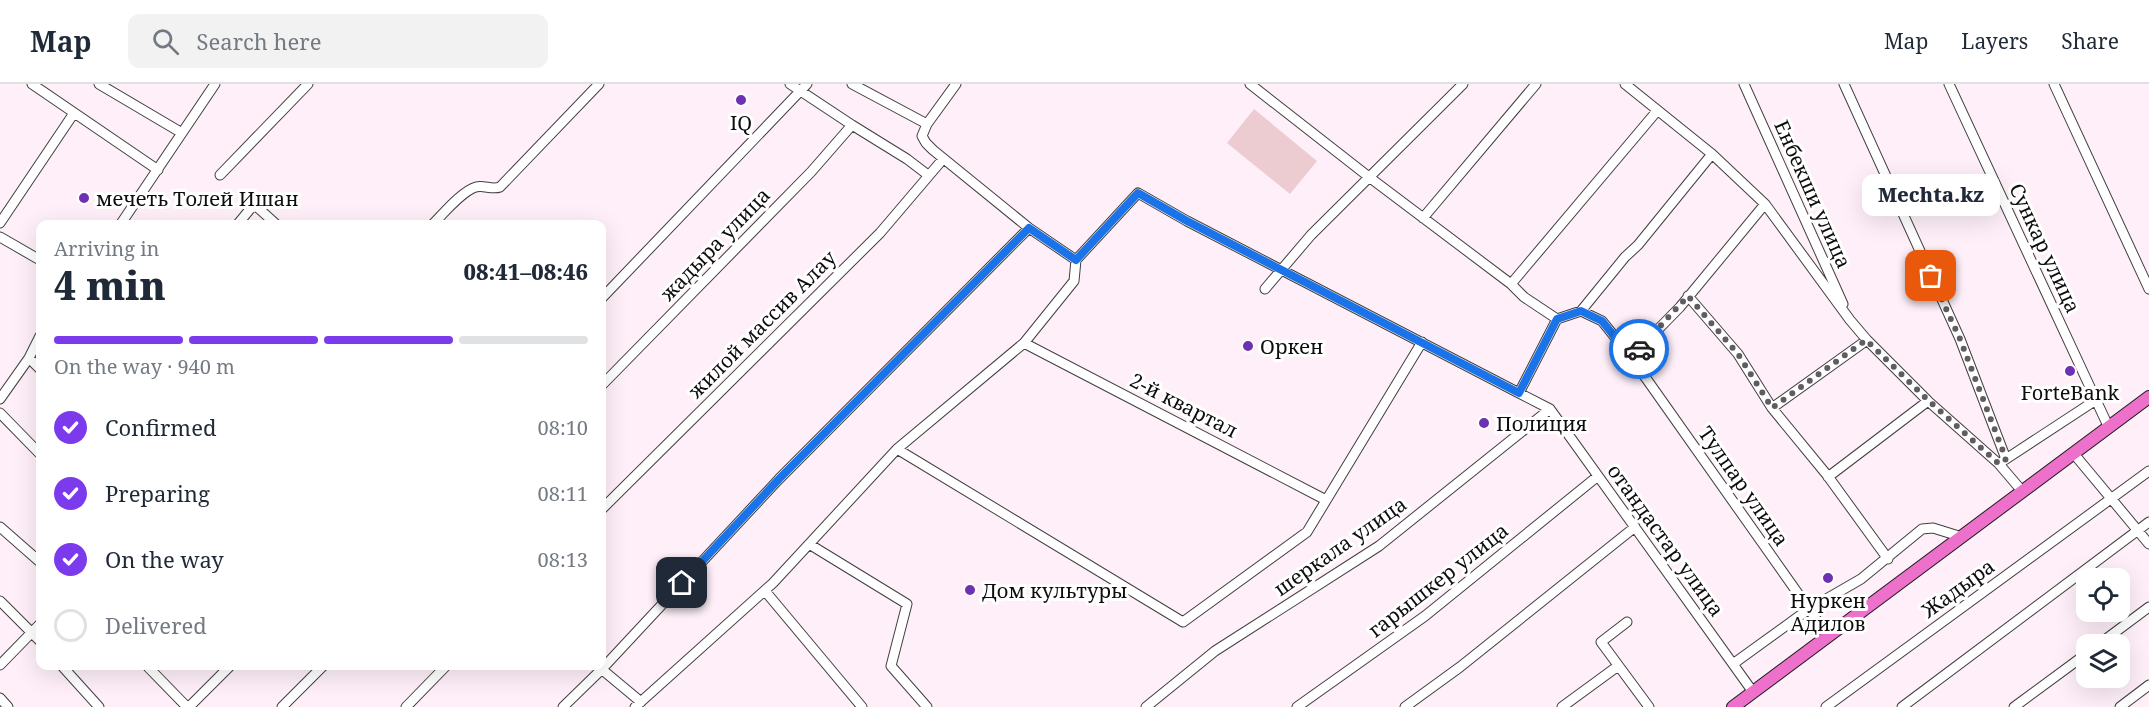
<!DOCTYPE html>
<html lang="en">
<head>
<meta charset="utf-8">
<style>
  :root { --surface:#fff; --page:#f2f2f3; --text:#1f2937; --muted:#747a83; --line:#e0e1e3; --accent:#7c3aed }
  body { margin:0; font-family:"Noto Serif",serif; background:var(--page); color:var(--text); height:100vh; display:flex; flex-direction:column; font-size:22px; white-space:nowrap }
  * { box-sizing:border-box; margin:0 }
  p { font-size:20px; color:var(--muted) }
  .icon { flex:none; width:33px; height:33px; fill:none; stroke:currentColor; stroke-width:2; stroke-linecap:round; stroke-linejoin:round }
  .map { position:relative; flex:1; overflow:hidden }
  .side { position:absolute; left:36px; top:136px; width:570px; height:450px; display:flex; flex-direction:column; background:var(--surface); border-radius:12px; box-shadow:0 6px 24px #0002 }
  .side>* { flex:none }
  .tools { position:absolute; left:2076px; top:484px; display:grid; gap:12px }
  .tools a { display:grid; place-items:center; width:54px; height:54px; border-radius:12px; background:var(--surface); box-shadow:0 6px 24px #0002; font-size:30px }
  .pin { position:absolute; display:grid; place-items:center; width:51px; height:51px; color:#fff; margin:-26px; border-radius:12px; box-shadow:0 3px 9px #0006 }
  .courier { position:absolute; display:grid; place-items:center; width:60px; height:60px; margin:-30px; border:4px solid #1a73e8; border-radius:50%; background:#fff; color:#222; box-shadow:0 2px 8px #0007 }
  .bubble { position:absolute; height:42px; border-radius:12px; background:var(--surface); box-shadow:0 6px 24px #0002; font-size:20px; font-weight:800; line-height:42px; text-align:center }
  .overview em { font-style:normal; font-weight:800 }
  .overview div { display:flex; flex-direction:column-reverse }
  .overview { display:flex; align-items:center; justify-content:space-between; height:102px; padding:0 18px }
  h1 { font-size:39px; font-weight:800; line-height:45px }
  .bar { display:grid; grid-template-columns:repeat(4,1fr); gap:9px 6px; align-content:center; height:72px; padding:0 18px }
  .bar i { height:8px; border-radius:4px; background:var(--line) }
  .bar .selected { background:var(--accent) }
  .bar p { grid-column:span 4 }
  ol { padding:0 18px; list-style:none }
  li { display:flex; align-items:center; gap:18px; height:66px }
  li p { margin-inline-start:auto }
  li .icon { padding:6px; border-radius:50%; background:var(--accent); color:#fff; stroke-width:4 }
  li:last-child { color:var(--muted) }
  li i { width:33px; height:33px; border:3px solid var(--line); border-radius:50% }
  header { display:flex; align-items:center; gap:36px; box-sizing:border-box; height:84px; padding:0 30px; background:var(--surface); border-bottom:2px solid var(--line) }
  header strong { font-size:28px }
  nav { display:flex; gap:33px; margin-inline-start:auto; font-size:21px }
  .search { width:420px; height:54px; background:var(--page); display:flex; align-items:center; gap:15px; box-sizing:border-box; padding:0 21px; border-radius:12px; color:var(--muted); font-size:22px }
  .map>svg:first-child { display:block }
  .pitch { fill:#edccd1 }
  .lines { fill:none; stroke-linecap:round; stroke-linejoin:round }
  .minor-casing { stroke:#404040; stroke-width:11 }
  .major-casing { stroke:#1e1e1e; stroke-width:14 }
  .minor { stroke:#fff; stroke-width:9 }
  .major { stroke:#ed70cb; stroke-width:12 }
  .done { stroke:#615c60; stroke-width:6; stroke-dasharray:0 10.8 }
  .route { stroke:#1a73e8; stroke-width:8 }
  .poi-dot { fill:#6d31b1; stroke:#fff; stroke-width:2 }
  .labels { text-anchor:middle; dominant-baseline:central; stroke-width:6; stroke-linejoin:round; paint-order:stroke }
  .poi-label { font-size:20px; fill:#0d0d0d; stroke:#fff; text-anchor:start }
  .street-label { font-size:20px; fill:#0d0d0d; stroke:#fff }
</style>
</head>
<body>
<header>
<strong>Map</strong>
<div class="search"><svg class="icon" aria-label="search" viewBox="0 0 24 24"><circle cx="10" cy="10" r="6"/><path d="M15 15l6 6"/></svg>Search here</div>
<nav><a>Map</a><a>Layers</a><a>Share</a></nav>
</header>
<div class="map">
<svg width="2149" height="623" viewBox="0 0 2149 623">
  <rect width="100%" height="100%" fill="#feeff9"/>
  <path class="pitch" d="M1254,25L1317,77L1290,110L1227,59Z"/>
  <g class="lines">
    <defs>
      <path id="minor" d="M32,0L158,86
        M99,0L182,49
        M790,0L852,41
        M852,0L927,40L956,0
        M1250,0L1369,93L1511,200L1524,213L1557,235
        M1625,0L1712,70L1765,120L1850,236L1867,256L1928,317L1999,380L2022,407
        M1744,0L1843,220
        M1844,0L1960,255L2006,375
        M1949,0L2109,344
        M2054,0L2149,205
        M927,40L922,52L926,59L933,66L1029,144L1076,176L1138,109L1187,137L1519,309
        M220,91L308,0
        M1423,134L1536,0
        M0,139L74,29
        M120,141L215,0
        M237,141L251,124L256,122L277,141
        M432,141C443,130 462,107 476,103C484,101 492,106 500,103L599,0
        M0,153L40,176
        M1511,200L1657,27
        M1265,205L1311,151L1463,0
        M1688,212L1738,270L1772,324L1827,391L1888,475
        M602,214L807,0
        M1581,227L1625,173L1638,161L1712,70
        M1024,259L1326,416
        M1631,273L1680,223L1765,120
        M29,274L40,285
        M602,301L811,88L852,41L907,75L928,91
        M0,315L29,274L40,252
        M1772,324L1867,256
        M0,329L40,370
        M897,365L1183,538L1307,448L1422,258
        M2074,370L2149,460
        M2003,377L2096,316
        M1828,393L1928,317
        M602,425L880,149L943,75
        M0,443L40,478
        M809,460L907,520L891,582L927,623
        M765,507L862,623
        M0,517L40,557
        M1627,538L1601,558L1649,623
        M2098,561L2149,523
        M1733,580L1809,525L1861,495L1922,445L1933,444L1962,453
        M0,581L40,540
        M62,582L99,623
        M147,582L187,623
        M599,583L641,618
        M1753,608L1550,325L1519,309L1557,235L1581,227L1602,237L1631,273L1828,552
        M0,614L8,623
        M189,623L230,582
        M282,623L323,582
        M406,623L446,582
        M563,623L602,585L779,395L1029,144
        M635,623L773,499L897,365L1024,259L1074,197L1076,176
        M1146,623L1215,567L1379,462L1550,325
        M1297,623L1425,532L1598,392
        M1405,623L1460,583L1635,443
        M1562,623L1618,582
        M1826,623L2149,387
        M1902,623L2149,438
        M2014,623L2086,570
        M2120,623L2149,601"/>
      <path id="major" d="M1733,623L2149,313"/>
    </defs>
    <use href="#minor" class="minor-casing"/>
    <use href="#major" class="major-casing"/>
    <use href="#minor" class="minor"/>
    <use href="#major" class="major"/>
  </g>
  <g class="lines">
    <path class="done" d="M1639,265L1688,212L1738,270L1772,324L1866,256L1929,317L1999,380L2006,375L1960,255L1931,192"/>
    <path class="route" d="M682,499L779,395L1029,144L1076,176L1138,109L1187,137L1519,309L1557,235L1581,227L1602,237L1631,273L1639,265"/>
  </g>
  <g class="poi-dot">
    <circle cx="741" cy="16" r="6"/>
    <circle cx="84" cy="114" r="6"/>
    <circle cx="1248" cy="262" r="6"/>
    <circle cx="2070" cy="287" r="6"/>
    <circle cx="1484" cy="339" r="6"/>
    <circle cx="1828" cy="494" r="6"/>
    <circle cx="970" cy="506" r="6"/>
  </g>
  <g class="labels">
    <g class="poi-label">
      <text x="741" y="38" text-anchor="middle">IQ</text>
      <text x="96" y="114">мечеть Толей Ишан</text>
      <text x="1260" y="262">Оркен</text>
      <text x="2070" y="308" text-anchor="middle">ForteBank</text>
      <text x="1496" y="339">Полиция</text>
      <text x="982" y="506">Дом культуры</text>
      <text x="1828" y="516" text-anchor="middle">Нуркен<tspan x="1828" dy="23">Адилов</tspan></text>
    </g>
    <g class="street-label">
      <text transform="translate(1813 110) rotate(66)">Енбекши улица</text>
      <text transform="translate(715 160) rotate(-46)">жадыра улица</text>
      <text transform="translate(2045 164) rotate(65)">Сункар улица</text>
      <text transform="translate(762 240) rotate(-45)">жилой массив Алау</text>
      <text transform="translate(1184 321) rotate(27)">2-й квартал</text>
      <text transform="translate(1744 402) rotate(55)">Тулпар улица</text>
      <text transform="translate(1666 456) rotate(54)">отандастар улица</text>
      <text transform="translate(1340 462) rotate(-35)">шеркала улица</text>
      <text transform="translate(1438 496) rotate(-38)">гарышкер улица</text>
      <text transform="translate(1958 504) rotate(-36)">Жадыра</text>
    </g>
  </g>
</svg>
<div class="tools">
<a><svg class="icon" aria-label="locate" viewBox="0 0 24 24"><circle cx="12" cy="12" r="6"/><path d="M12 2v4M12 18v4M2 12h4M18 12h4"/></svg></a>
<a><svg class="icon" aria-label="layers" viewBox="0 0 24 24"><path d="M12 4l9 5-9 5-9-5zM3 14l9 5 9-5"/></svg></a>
</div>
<div class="pin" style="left:1931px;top:192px;background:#ea580c"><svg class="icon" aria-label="bag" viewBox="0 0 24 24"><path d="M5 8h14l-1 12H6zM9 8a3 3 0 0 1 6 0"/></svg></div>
<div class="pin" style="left:682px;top:499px;background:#1f2937"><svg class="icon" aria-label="home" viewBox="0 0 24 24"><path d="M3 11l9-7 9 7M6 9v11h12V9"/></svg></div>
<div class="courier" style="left:1639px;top:265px"><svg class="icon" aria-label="car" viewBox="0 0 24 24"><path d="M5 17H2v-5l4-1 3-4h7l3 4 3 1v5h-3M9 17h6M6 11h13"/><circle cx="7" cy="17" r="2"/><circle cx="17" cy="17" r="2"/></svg></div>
<div class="bubble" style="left:1862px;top:90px;width:138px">Mechta.kz</div>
<section class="side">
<div class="overview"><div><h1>4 min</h1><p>Arriving in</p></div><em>08:41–08:46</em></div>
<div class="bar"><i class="selected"></i><i class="selected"></i><i class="selected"></i><i></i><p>On the way · 940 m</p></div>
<ol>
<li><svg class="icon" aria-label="check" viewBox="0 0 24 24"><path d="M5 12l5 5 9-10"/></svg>Confirmed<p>08:10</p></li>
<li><svg class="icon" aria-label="check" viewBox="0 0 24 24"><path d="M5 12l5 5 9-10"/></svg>Preparing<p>08:11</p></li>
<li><svg class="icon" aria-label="check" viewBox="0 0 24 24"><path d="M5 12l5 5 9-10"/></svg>On the way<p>08:13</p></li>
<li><i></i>Delivered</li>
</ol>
</section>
</div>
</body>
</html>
